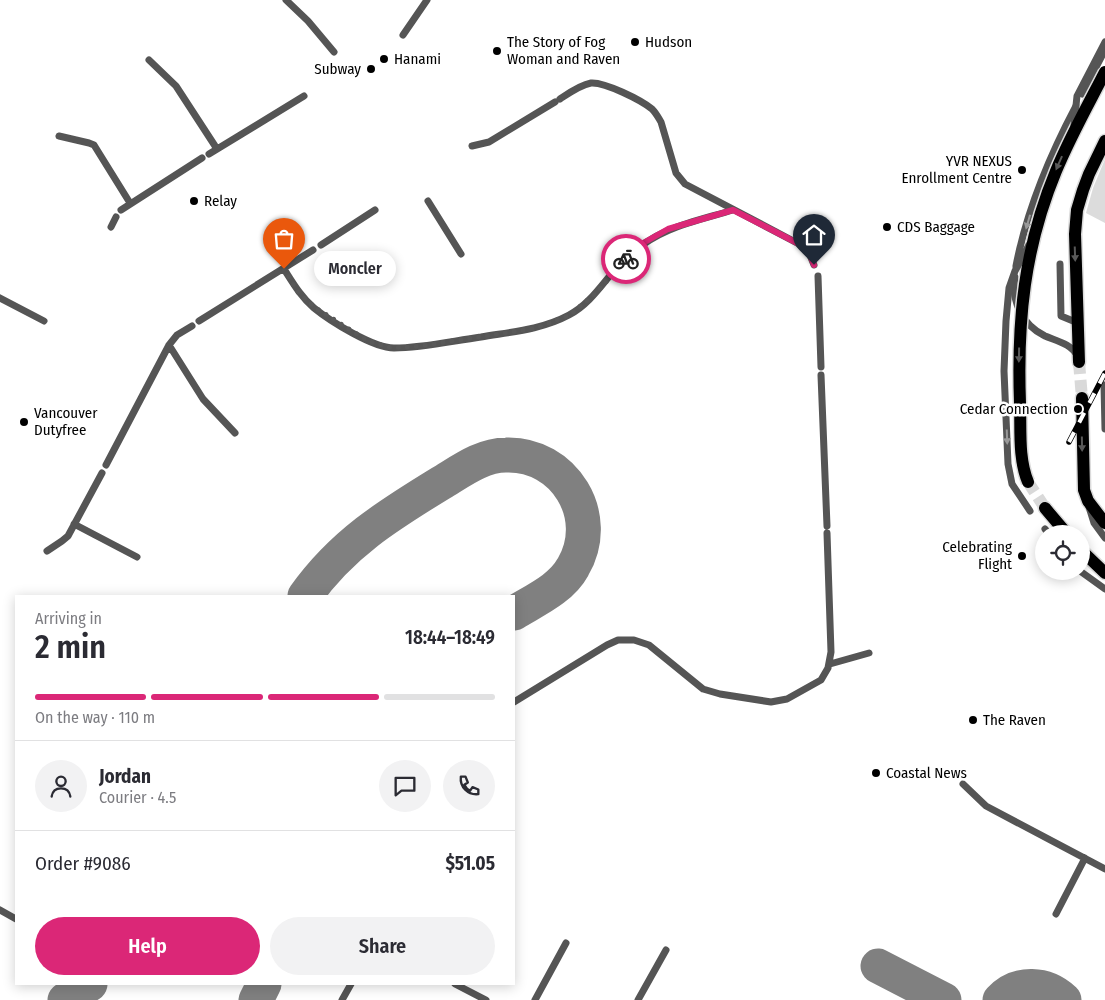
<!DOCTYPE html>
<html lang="en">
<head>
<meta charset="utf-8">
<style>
  :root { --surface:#fff; --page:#f2f2f3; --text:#2b2b33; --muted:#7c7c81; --line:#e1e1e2; --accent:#db2777 }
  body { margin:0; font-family:"Fira Sans Condensed",sans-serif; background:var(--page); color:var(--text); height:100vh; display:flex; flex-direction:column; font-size:19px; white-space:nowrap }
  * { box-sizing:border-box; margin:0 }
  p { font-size:16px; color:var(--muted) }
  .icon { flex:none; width:28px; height:28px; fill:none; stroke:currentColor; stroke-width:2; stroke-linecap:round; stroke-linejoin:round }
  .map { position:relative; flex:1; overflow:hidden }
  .sheet { position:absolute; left:15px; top:595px; width:500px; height:390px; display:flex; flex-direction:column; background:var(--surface); border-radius:0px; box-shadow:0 2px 12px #0003 }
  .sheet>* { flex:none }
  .buttons { position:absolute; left:1035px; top:525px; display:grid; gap:10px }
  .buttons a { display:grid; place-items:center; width:55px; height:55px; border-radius:50%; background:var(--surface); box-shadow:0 2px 12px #0003; font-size:25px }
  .pin { position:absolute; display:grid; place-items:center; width:42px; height:42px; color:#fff; margin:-51px -21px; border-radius:50% 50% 50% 0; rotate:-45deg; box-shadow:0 0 5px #0007 }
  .pin .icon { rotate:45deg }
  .courier { position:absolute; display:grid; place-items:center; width:50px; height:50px; margin:-25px; border:4px solid #db2777; border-radius:50%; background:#fff; color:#222; box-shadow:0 1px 6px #0007 }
  .bubble { position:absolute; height:35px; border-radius:18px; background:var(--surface); box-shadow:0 2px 12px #0003; font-size:16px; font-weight:600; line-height:35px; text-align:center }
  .overview em { font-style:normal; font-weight:600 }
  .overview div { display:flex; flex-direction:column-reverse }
  .overview { display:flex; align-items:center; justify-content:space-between; height:85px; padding:0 20px }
  h1 { font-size:32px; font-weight:600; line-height:38px }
  .bar { display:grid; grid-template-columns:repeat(4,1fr); gap:8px 5px; align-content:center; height:60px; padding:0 20px }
  .bar i { height:6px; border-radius:4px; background:var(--line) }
  .bar .active { background:var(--accent) }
  .bar p { grid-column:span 4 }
  .line { display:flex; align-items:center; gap:12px; padding:0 20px; border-top:1px solid var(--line) }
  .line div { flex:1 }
  .round { display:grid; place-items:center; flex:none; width:52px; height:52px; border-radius:26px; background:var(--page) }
  .button { display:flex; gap:10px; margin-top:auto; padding:10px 20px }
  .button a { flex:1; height:58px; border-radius:30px; background:var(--accent); color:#fff; font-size:20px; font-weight:600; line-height:58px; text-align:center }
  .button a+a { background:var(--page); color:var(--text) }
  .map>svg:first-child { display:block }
  .green { fill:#dcdcdc }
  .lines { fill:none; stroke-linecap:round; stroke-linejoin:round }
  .taxiway { stroke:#808080; stroke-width:35 }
  .primary-tunnel { stroke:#d9d9d9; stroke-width:12; stroke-dasharray:12 6; stroke-linecap:butt }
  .primary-casing { stroke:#dbdbdb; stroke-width:15 }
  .lane { stroke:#555; stroke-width:7 }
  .primary { stroke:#000; stroke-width:12 }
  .rail-casing { stroke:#000; stroke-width:5.5 }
  .rail { stroke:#fff; stroke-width:4; stroke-dasharray:11; stroke-linecap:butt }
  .primary-bridge-casing { stroke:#dbdbdb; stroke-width:15; stroke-linecap:butt }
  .lane-bridge { stroke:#555; stroke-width:7 }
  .primary-bridge { stroke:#000; stroke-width:12 }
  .oneway { fill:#595959 }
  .oneway2 { fill:#999 }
  .done { stroke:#595959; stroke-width:5; stroke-dasharray:0 9 }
  .route { stroke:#db2777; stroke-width:6 }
  .poi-dot { fill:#000; stroke:#fff; stroke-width:2 }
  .labels { text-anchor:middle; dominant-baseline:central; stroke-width:5; stroke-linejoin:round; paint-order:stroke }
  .poi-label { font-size:15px; fill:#000; stroke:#fff; text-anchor:start }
</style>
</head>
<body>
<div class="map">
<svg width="1105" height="1000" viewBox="0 0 1105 1000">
  <rect width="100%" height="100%" fill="#fff"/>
  <path class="green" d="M1105,159V223L1086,213L1093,188Z"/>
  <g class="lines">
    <path class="taxiway" d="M305,596C342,544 387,516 441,483C461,471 482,455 506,455C564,453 603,516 573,567C561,589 535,600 514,613
      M878,966L944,1000
      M65,1000L90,984
      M256,1000L264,984
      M1000,1000C1018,981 1046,983 1064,1000"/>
    <path class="primary-tunnel" d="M1079,362L1082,398
      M1028,482L1045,508"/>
    <defs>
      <path id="primary" d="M1079,362L1075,234L1077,210L1083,190L1089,174L1105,141
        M1082,398L1084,490L1088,501L1105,523
        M1045,508L1067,534
        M1081,550L1105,573"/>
    </defs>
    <use href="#primary" class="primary-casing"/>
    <path class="lane" d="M286,0L308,21L334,52
      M403,35L427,0
      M149,60L176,86L217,149
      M1082,94L1105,50
      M560,99C569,93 580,85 591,83C605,82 641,100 652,109C656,113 658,117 661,122L676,173L685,184L799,244L810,255L814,265
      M59,136L89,143L94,145L130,203
      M472,146L489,142L555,102
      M209,154L304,96
      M428,201L461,254
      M121,210L202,158
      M111,227L116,217
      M321,245L375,210
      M1060,264L1061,316L1078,323
      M1016,266C1027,209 1049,157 1076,106
      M284,269C293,283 301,297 314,308C330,321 373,348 394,348C423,348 452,341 481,337C510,332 541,330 569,315C594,302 607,275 627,257C660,227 693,222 733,210
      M818,276L821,367
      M1015,277C1011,301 1022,325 1045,336C1057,341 1072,344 1078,357
      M0,298L44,321
      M199,321L313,250
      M169,345L203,399L235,433
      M821,375L827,526
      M1104,385L1105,429
      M106,465L169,345L177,335L192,326
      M1089,507L1094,523L1105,538
      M74,524L137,557
      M1045,529L1049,534
      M47,551L62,541L68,536L102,473
      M1080,571L1105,589
      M830,664L869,653
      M514,702L607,645L618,640H634L649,645L703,689L720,694L771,702L787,699L821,680L828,668L831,652L827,533
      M963,784L986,806L1105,869
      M0,910L16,919
      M1056,914L1085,858
      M455,984L486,1000
      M342,1000L351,984
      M535,1000L566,943
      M638,1000L666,950"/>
    <use href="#primary" class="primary"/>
    <defs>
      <path id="rail" d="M1069,442L1105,373"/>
    </defs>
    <use href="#rail" class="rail-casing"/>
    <use href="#rail" class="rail"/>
    <defs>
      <path id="primary-bridge" d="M1028,482C1018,458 1021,429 1020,403C1017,321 1024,248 1056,171C1070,137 1088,105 1105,72"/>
    </defs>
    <use href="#primary-bridge" class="primary-bridge-casing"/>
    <path class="lane-bridge" d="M1074,125L1077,96L1105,42
      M1029,245L1015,271L1009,288L1006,321L1004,371L1008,464L1012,484L1030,511"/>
    <use href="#primary-bridge" class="primary-bridge"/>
  </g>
  <defs><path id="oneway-solid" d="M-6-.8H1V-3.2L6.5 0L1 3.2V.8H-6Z" transform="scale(1.25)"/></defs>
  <g class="oneway">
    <use href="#oneway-solid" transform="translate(1059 163) rotate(114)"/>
    <use href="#oneway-solid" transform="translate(1075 254) rotate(88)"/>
    <use href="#oneway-solid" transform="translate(1019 355) rotate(91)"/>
    <use href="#oneway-solid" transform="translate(1082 444) rotate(89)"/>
  </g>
  <g class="oneway2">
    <use href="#oneway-solid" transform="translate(1028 222) rotate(106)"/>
    <use href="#oneway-solid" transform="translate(1007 437) rotate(88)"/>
  </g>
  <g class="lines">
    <path class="done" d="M284,269L298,292L314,307L368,341L392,348L420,346L536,328L570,315L595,294L626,259"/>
    <path class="route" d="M626,259L645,242L668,229L733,210L799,244L810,255L814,265"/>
  </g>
  <g class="poi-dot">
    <circle cx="635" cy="42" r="5"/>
    <circle cx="497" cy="51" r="5"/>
    <circle cx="384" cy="59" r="5"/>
    <circle cx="371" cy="69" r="5"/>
    <circle cx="1022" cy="170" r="5"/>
    <circle cx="194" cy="201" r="5"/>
    <circle cx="887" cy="227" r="5"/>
    <circle cx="1078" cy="409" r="5"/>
    <circle cx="24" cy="422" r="5"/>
    <circle cx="1022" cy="556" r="5"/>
    <circle cx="973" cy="720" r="5"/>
    <circle cx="876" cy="773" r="5"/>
  </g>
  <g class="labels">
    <g class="poi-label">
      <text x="507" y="42">The Story of Fog<tspan x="507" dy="17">Woman and Raven</tspan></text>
      <text x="645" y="42">Hudson</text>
      <text x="394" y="59">Hanami</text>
      <text x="361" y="69" text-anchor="end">Subway</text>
      <text x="1012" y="161" text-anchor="end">YVR NEXUS<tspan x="1012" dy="17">Enrollment Centre</tspan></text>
      <text x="204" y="201">Relay</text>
      <text x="897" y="227">CDS Baggage</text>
      <text x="1068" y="409" text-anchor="end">Cedar Connection</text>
      <text x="34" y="413">Vancouver<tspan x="34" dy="17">Dutyfree</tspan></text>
      <text x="1012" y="547" text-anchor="end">Celebrating<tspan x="1012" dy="17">Flight</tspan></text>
      <text x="983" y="720">The Raven</text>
      <text x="886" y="773">Coastal News</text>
    </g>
  </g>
</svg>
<div class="buttons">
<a><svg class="icon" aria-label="locate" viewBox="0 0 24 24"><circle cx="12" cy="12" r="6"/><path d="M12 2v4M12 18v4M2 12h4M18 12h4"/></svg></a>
</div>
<div class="pin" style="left:284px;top:269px;background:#ea580c"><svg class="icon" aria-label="bag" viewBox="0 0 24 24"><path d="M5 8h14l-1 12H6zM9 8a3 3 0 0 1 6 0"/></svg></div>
<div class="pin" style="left:814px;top:265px;background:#1f2937"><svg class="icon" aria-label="home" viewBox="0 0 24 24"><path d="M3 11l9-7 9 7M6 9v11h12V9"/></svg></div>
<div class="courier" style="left:626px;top:259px"><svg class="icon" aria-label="bike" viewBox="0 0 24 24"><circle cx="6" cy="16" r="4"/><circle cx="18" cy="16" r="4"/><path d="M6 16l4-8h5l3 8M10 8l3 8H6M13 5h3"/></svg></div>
<div class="bubble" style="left:314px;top:251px;width:82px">Moncler</div>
<section class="sheet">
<div class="overview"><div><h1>2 min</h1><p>Arriving in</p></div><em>18:44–18:49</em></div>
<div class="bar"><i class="active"></i><i class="active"></i><i class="active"></i><i></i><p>On the way · 110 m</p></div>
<div class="line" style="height:90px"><a class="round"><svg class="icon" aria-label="person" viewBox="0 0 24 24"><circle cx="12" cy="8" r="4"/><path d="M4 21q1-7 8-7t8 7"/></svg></a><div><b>Jordan</b><p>Courier · 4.5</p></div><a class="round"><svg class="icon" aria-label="chat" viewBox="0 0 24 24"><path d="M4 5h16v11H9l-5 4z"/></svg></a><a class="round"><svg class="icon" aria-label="phone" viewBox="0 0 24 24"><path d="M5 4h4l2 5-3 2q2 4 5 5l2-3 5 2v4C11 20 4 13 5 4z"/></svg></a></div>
<div class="line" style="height:65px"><div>Order #9086</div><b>$51.05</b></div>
<div class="button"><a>Help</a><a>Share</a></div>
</section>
</div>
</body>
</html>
